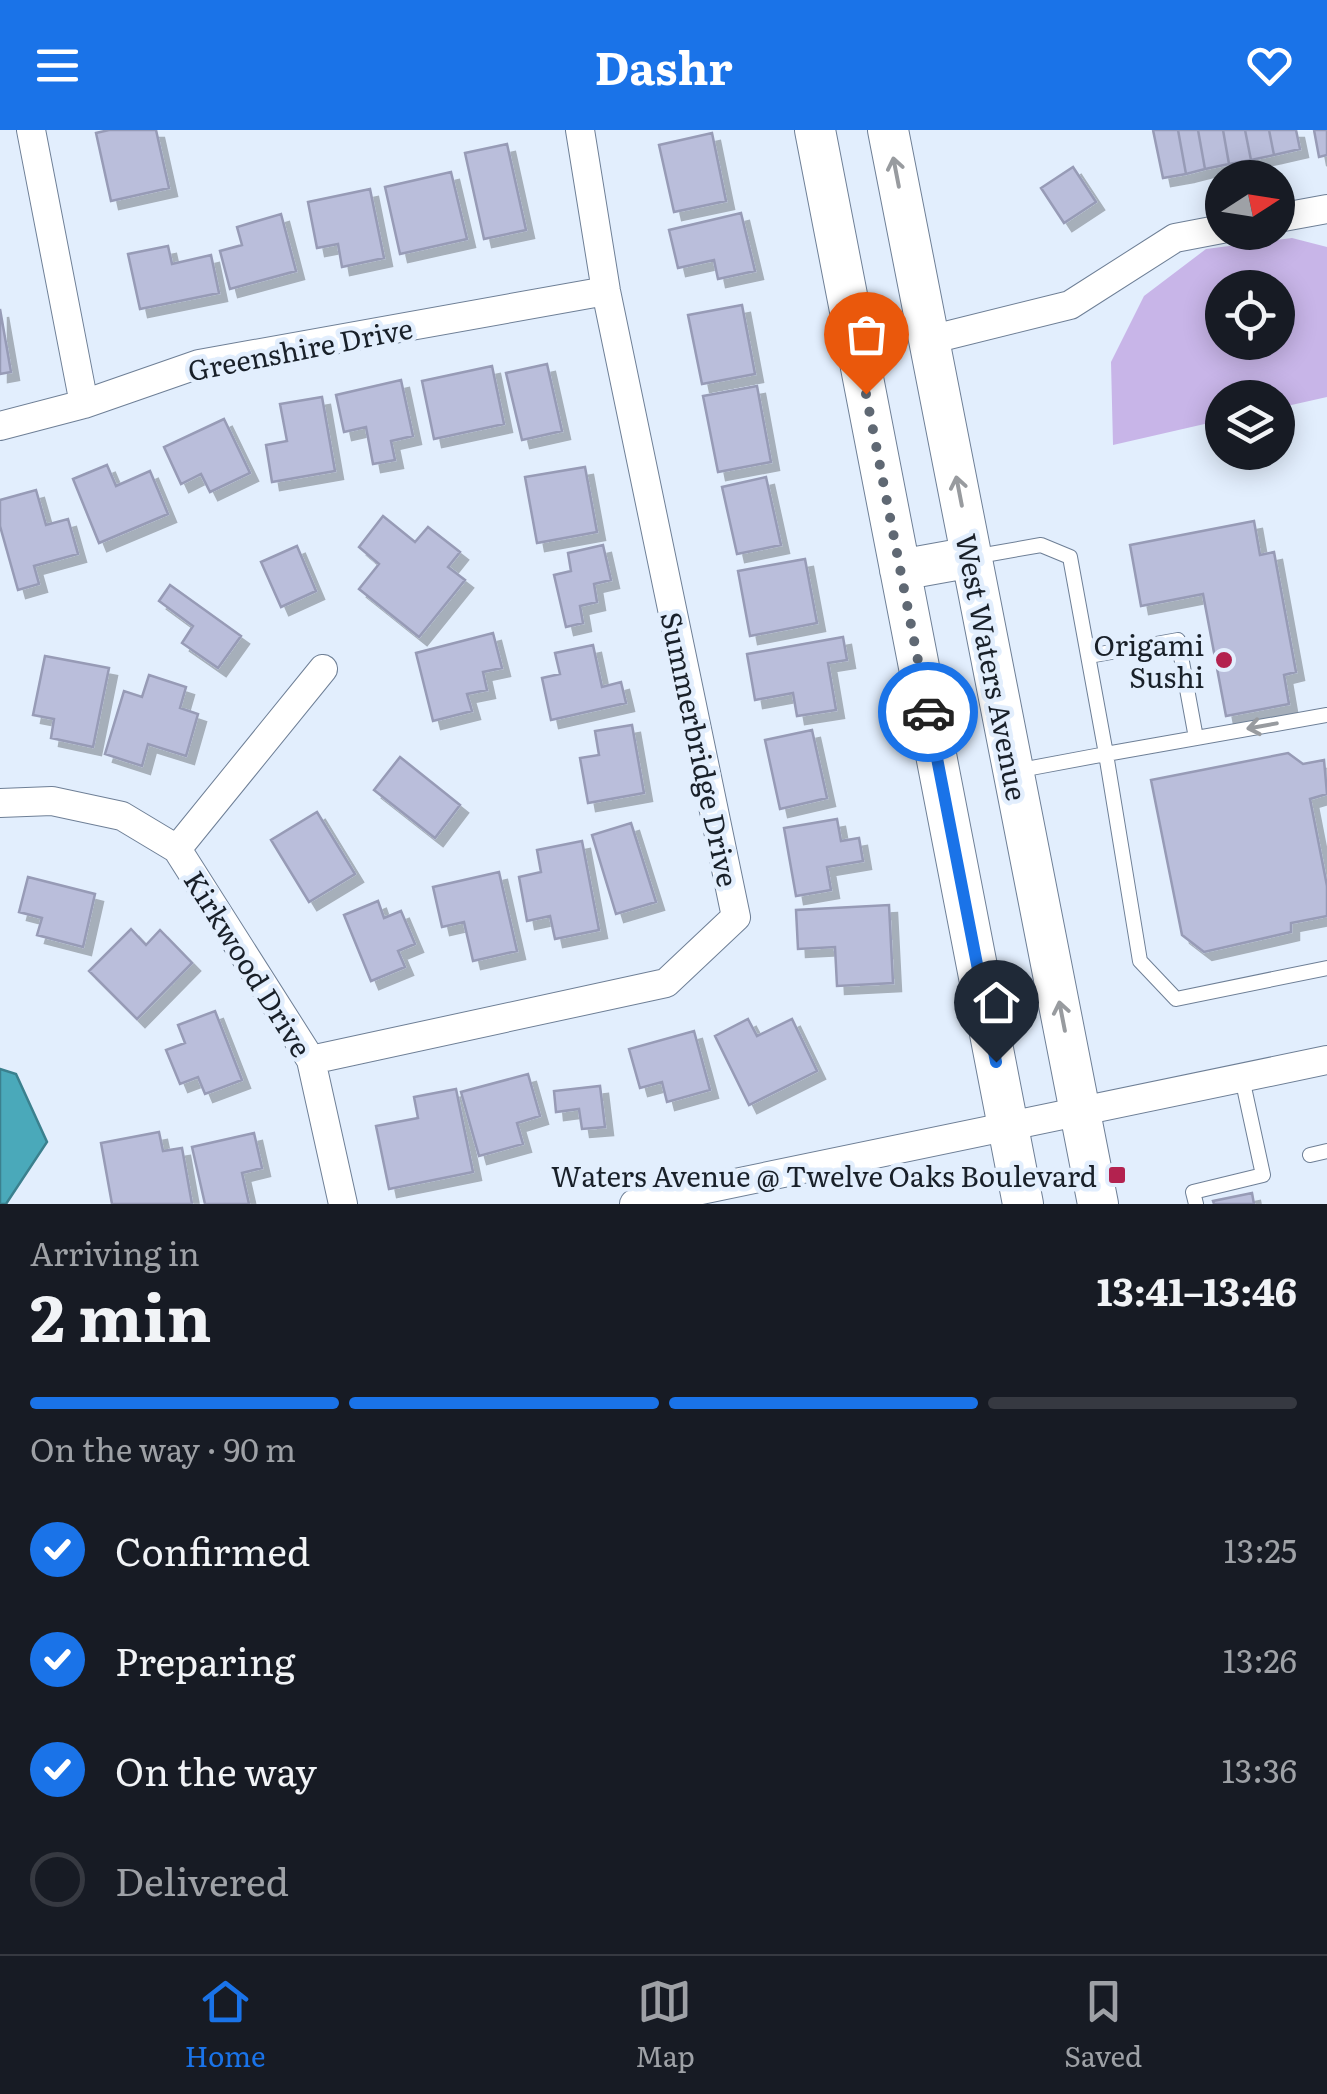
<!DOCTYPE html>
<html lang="en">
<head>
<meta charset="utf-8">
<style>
  :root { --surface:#171b24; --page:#242831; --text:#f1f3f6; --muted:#9ea1a6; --line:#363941; --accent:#1a73e8 }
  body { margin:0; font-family:Literata,serif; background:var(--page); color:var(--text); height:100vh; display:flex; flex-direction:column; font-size:38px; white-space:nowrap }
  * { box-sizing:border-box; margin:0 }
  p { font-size:32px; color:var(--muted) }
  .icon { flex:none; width:55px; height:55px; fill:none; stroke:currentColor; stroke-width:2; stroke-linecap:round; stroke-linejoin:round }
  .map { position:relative; height:1074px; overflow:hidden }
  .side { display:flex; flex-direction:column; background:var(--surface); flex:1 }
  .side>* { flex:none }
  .needle { width:65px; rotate:78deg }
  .buttons { position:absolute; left:1205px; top:30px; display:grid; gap:20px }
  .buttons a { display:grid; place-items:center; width:90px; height:90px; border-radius:50%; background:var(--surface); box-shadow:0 5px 25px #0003; font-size:50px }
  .pin { position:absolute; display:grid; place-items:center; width:85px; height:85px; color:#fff; margin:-102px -42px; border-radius:50% 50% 50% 0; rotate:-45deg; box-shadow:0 0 10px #0007 }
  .pin .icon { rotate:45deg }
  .courier { position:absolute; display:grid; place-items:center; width:100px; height:100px; margin:-50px; border:8px solid #1a73e8; border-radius:50%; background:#fff; color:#222; box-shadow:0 2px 12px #0007 }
  .headline em { font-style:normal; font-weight:700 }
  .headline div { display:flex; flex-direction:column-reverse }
  .headline { display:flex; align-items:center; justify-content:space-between; height:170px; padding:0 30px }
  h1 { font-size:65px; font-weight:700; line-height:75px }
  .bar { display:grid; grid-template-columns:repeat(4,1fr); gap:15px 10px; align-content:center; height:120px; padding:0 30px }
  .bar i { height:12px; border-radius:8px; background:var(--line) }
  .bar .on { background:var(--accent) }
  .bar p { grid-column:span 4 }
  ol { padding:0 30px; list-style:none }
  li { display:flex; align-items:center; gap:30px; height:110px }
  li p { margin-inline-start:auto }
  li .icon { padding:10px; border-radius:50%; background:var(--accent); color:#fff; stroke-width:4 }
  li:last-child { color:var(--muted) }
  li i { width:55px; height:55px; border:5px solid var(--line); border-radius:50% }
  header { display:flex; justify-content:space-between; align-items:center; height:130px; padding:0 30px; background:var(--accent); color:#fff; font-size:45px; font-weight:700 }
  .dock { display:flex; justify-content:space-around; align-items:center; height:140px; border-top:2px solid var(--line); background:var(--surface); font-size:28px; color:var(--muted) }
  .dock a { display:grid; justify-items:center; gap:5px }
  .dock .on { color:var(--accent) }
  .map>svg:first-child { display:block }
  .green { fill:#c8b5e8; fill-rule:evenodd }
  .water { fill:#4aa9ba; stroke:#3b808e; stroke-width:2.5 }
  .building { fill:#babedb; stroke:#979bb6; stroke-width:2.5; filter:url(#shadow) }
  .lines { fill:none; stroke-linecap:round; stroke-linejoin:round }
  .lane-casing { stroke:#6e7f96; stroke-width:16 }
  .street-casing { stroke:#6e7f96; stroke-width:30 }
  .secondary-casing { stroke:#6e7f96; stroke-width:42 }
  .lane { stroke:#fff; stroke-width:14 }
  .street { stroke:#fff; stroke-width:28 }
  .secondary { stroke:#fff; stroke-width:40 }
  .oneway { stroke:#989b9f }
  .done { stroke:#5f6873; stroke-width:10; stroke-dasharray:0 18 }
  .route { stroke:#1a73e8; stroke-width:12 }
  .poi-dot { fill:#b3224f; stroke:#e2eefd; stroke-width:4 }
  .labels { text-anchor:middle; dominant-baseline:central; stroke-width:9; stroke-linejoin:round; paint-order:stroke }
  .street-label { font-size:28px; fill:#192029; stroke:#e2eefd }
  .poi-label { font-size:28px; fill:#192029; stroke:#e2eefd; text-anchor:end }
</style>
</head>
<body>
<header><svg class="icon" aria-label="menu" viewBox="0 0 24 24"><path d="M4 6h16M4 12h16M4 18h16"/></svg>Dashr<svg class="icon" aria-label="heart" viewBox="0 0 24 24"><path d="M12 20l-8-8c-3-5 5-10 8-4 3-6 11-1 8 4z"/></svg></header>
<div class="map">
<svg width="1327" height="1074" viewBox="0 0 1327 1074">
  <defs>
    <filter id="shadow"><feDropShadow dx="8" dy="8" stdDeviation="0" flood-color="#0004"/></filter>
  </defs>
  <rect width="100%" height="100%" fill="#e2eefd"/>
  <path class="green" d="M1292,108L1327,117V267L1278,278V268H1222V290L1113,315L1111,232L1144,166L1206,119ZM1222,158H1278V212H1222Z"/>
  <path class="water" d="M0,939L16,944L47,1012L6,1074H0Z"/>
  <path class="building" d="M109,0H156L169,58L111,71L96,3Z
    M1153,0H1178L1186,44L1163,48Z
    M1178,0H1198L1205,39L1186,44Z
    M1198,0H1223L1229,34L1205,39Z
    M1223,0H1245L1251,30L1229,34Z
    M1245,0H1269L1274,25L1251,30Z
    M1269,0H1296L1300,19L1274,25Z
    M1314,0H1327V25L1319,27Z
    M712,3L726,71L674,82L659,15Z
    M507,14L526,100L484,109L465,23Z
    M1073,37L1096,72L1064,93L1041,58Z
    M451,42L467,109L400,124L385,57Z
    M370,59L384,128L342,137L338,114L317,118L308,72Z
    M741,83L755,141L718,149L714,130L678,138L669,100Z
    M281,84L296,141L230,159L220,121L242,115L237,97Z
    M168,116L172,134L211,125L219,163L140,179L128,124Z
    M742,175L755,244L702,254L688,185Z
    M0,179L11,242L0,244Z
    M547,234L562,301L522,310L506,243Z
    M492,236L504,294L434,309L422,251Z
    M401,250L413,306L391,311L395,330L373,334L366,297L344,302L336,265Z
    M757,256L771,332L718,342L703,266Z
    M322,267L335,341L272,352L266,315L287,311L280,274Z
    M224,289L250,343L210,362L201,344L181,354L164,317Z
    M107,335L116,356L150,341L168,384L99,413L73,349Z
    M585,337L597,402L537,413L525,347Z
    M766,347L781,415L737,424L722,357Z
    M36,360L46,395L68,389L78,424L34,436L39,454L18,460L0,396V370Z
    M383,386L415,412L428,397L460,422L448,437L465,450L419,507L359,459L379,434L359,417Z
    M1254,391L1260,425L1274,422L1296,542L1284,545L1289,574L1226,586L1203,464L1141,476L1130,415Z
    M603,415L611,450L594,454L597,472L580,476L583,493L566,497L554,445L571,441L568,423Z
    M297,416L316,461L281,477L261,432Z
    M805,429L817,493L750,506L738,441Z
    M170,455L241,506L218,538L182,513L193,496L159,471Z
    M493,503L502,538L483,542L487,560L467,564L472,581L433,591L416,523Z
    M843,507L847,530L828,533L836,580L797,586L793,563L755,570L747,524Z
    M593,515L602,557L621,552L626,573L551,590L542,548L560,544L555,523Z
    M45,526L109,538L93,617L51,608L54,589L33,585Z
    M149,545L186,557L180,578L198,584L186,626L148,614L142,636L105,624L124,561L142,567Z
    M632,595L644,663L588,673L580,628L599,625L595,601Z
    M812,600L827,668L780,679L765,610Z
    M1288,623L1303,634L1324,630L1327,664L1310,669L1327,756V786L1291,793V802L1204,822L1182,805L1151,650Z
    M400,627L460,675L435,708L374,660Z
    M317,682L355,744L309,772L271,710Z
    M837,689L841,711L859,708L863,731L827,737L831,760L796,766L784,698Z
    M631,693L656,772L616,784L592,705Z
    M582,711L599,800L555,809L550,786L527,791L519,747L541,742L537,720Z
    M499,742L517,821L473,831L464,792L442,797L433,757Z
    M28,747L95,764L83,817L37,805L42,788L19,782Z
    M378,771L384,788L401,781L415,814L398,821L405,837L371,851L344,785Z
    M889,775L893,853L837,856L835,817L798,819L796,780Z
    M131,799L146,815L160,800L192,833L137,889L89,841Z
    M215,881L242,950L205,964L198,947L180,954L166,920L185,913L178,895Z
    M748,889L757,906L792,889L817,941L749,975L715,906Z
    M694,901L710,960L667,972L662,952L640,958L629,919Z
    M528,944L540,986L517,993L523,1014L479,1026L461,962Z
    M600,956L605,997L582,999L579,979L556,982L554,961Z
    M456,959L473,1042L389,1059L376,996L418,988L414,967Z
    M159,1002L163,1021L182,1018L192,1074H112L101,1013Z
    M254,1003L262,1038L242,1043L249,1074H205L192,1017Z
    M1252,1063L1254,1074H1214L1213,1071Z"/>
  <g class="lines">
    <defs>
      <path id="lane" d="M973,427L1041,415L1070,427L1106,624L1327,585
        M1089,526L1178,510L1196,608
        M1015,641L1106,624L1140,831L1176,869L1327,838
        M1310,1025L1327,1021
        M1196,1074L1193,1062L1263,1045L1242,948"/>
      <path id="street" d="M31,0L84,274
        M1278,88L1327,79
        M929,210L1070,175L1175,108L1222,99
        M0,296L84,274L199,234L606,161
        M0,673L52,671L122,686L177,719L311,930L343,1074
        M177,719L323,539
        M311,930L666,853L736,787L606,161L580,0
        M634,1074L1327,930"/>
      <path id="secondary" d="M815,0L1023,1074
        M888,0L1098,1074
        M900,440L972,427"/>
    </defs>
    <use href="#lane" class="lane-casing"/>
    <use href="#street" class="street-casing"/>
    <use href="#secondary" class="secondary-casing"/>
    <use href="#lane" class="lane"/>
    <use href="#street" class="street"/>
    <use href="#secondary" class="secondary"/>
  </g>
  <defs><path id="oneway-shaft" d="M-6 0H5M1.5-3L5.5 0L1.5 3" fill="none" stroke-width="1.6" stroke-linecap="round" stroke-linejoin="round" transform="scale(2.5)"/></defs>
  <g class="oneway">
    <use href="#oneway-shaft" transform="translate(896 42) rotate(-101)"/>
    <use href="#oneway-shaft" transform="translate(959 361) rotate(-101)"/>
    <use href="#oneway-shaft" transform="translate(1262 596) rotate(170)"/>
    <use href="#oneway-shaft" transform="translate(1062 886) rotate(-101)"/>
  </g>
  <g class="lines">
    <path class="done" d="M866,264L928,582"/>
    <path class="route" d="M928,582L996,932"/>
  </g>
  <g class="poi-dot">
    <circle cx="1224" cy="530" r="10"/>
    <rect x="1107" y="1035" width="20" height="20" rx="5"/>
  </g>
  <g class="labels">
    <g class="street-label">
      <text transform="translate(300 218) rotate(-11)">Greenshire Drive</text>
      <text transform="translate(993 537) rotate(79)">West Waters Avenue</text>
      <text transform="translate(701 619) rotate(78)">Summerbridge Drive</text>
      <text transform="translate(249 833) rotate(58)">Kirkwood Drive</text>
    </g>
    <g class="poi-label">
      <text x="1204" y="514">Origami<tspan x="1204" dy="32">Sushi</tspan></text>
      <text x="1097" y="1045">Waters Avenue @ Twelve Oaks Boulevard</text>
    </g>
  </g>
</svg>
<div class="buttons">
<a><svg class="needle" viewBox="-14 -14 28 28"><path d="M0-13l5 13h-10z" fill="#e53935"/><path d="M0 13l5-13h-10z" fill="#9ea1a6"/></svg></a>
<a><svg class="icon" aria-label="locate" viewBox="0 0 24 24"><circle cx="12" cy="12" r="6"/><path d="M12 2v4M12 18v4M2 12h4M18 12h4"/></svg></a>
<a><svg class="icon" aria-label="layers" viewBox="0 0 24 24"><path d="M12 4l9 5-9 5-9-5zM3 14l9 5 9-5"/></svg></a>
</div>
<div class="pin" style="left:866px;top:264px;background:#ea580c"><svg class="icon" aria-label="bag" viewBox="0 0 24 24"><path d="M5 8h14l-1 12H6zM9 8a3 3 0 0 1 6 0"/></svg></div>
<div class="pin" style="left:996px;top:932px;background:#1f2937"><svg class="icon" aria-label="home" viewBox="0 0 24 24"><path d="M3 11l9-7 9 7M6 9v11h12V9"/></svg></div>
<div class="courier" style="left:928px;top:582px"><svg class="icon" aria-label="car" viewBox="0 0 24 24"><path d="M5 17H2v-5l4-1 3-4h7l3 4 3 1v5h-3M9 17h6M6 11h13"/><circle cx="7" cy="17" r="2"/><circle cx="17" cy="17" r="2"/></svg></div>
</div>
<section class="side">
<div class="headline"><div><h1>2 min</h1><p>Arriving in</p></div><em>13:41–13:46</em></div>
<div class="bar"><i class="on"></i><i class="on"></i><i class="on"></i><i></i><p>On the way · 90 m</p></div>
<ol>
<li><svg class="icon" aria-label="check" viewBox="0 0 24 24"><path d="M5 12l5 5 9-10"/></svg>Confirmed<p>13:25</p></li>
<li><svg class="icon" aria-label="check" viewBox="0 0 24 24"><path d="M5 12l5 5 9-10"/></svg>Preparing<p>13:26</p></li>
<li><svg class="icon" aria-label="check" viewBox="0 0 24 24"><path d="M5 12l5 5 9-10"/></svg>On the way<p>13:36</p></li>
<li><i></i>Delivered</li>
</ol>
</section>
<nav class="dock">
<a class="on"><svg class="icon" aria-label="home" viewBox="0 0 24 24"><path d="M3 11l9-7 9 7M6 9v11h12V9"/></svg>Home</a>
<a><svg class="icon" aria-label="map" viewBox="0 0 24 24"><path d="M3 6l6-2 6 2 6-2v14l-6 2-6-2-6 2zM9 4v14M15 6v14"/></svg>Map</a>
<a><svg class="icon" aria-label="saved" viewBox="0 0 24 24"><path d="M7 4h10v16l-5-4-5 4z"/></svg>Saved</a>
</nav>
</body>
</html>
